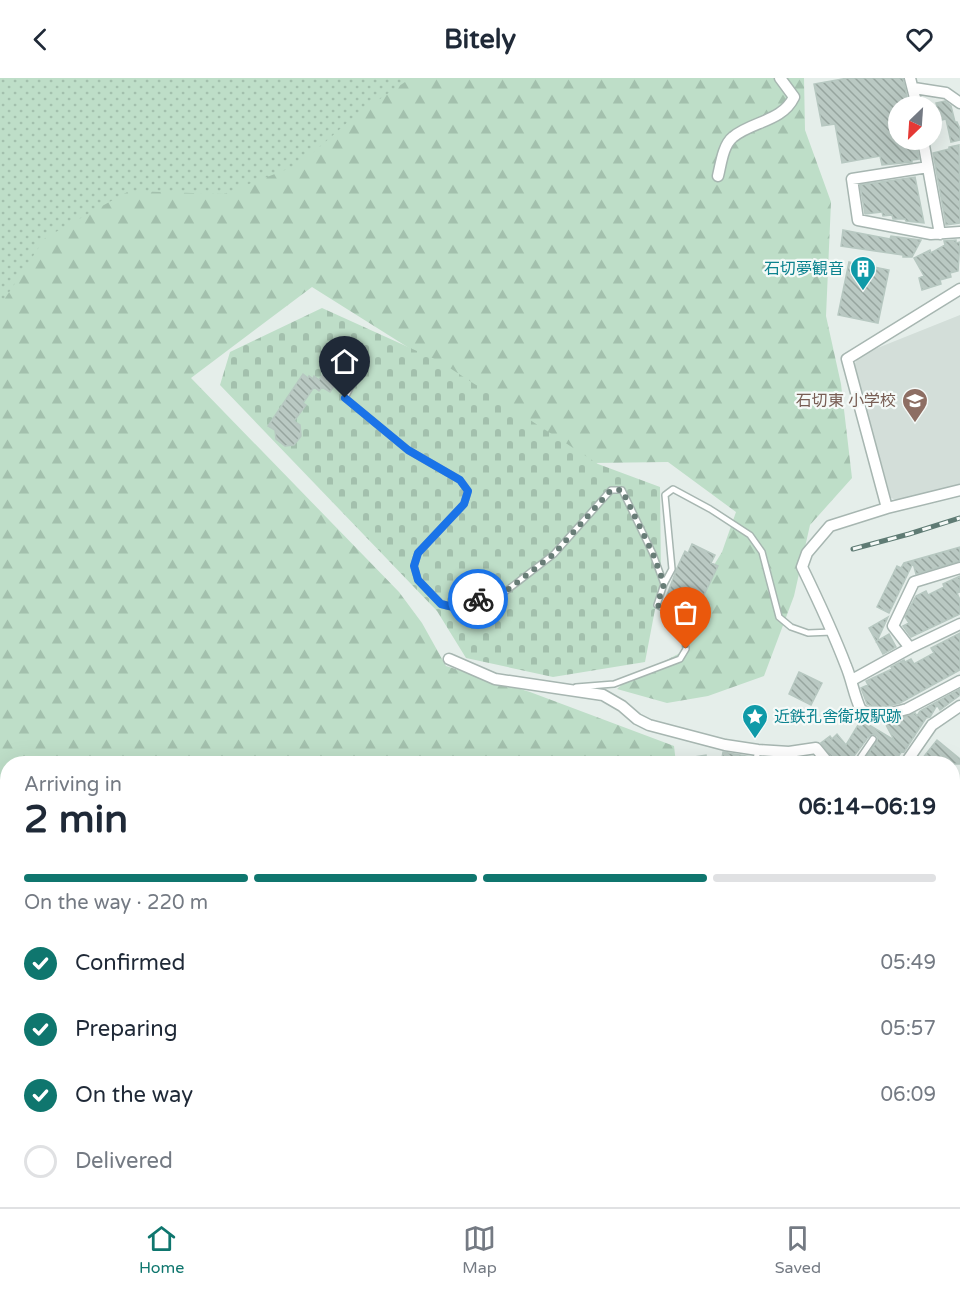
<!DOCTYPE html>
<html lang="en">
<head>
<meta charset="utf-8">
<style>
  :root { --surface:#fff; --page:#f2f2f3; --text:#1f2937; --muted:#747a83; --line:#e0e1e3; --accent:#0f766e }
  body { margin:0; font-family:"Varela Round","Noto Sans JP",sans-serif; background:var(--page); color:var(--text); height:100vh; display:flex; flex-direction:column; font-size:22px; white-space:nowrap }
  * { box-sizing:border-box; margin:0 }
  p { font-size:20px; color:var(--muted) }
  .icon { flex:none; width:33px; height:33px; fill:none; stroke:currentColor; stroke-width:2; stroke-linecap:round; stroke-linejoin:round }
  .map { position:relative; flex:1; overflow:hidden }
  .sheet { position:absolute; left:0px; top:678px; width:960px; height:452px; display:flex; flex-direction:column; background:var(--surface); border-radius:24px 24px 0 0; box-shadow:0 6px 24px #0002 }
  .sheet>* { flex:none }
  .needle { width:39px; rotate:205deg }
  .controls { position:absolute; left:888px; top:18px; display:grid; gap:12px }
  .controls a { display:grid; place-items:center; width:54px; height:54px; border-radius:50%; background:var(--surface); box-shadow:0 6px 24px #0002; font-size:30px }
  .pin { position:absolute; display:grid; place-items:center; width:51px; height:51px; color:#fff; margin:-62px -26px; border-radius:50% 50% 50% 0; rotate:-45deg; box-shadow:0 0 6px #0007 }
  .pin .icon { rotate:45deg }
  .courier { position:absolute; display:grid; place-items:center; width:60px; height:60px; margin:-30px; border:4px solid #1a73e8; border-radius:50%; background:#fff; color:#222; box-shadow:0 2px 8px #0007 }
  .headline em { font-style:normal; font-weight:800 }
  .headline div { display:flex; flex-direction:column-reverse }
  .headline { display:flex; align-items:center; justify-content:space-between; height:102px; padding:0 24px }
  h1 { font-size:39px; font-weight:800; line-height:45px }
  .bar { display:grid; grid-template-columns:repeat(4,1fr); gap:9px 6px; align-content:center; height:72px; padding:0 24px }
  .bar i { height:8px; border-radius:4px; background:var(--line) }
  .bar .on { background:var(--accent) }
  .bar p { grid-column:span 4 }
  ol { padding:0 24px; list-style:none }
  li { display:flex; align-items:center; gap:18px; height:66px }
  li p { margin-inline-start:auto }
  li .icon { padding:6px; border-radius:50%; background:var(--accent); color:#fff; stroke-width:4 }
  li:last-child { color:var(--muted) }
  li i { width:33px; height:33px; border:3px solid var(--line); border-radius:50% }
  header { display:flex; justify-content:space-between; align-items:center; height:78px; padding:0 24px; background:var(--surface); font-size:27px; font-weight:800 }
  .tabs { display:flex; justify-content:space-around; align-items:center; height:84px; border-top:2px solid var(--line); background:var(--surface); font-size:16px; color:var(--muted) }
  .tabs a { display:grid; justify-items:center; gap:3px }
  .tabs .on { color:var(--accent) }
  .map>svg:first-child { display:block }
  .built { fill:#d3ded9 }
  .forest { fill:url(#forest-firs) }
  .cemetery { fill:url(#cemetery-stones) }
  .park { fill:url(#park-dots) }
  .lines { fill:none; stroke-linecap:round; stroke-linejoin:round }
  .stream { stroke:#8ec5d2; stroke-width:3 }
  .building { fill:url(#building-back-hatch); stroke:#b7c8c1; stroke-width:1.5 }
  .service-casing { stroke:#a7b6b1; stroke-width:8 }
  .minor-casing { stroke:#a7b6b1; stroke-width:13 }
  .service { stroke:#fff; stroke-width:5 }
  .minor { stroke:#fff; stroke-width:10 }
  .rail-casing { stroke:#5f7b74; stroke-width:5 }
  .rail { stroke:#f5faf8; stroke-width:3; stroke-dasharray:9; stroke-linecap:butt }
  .done { stroke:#687d77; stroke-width:6; stroke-dasharray:0 10.8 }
  .route { stroke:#1a73e8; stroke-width:8 }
  .labels { text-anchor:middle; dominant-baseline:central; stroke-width:4.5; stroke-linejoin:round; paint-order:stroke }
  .culture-label { font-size:16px; fill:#0d838f; stroke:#f5faf8; text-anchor:end }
  .education-label { font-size:16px; fill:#785e54; stroke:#f5faf8; text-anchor:end }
</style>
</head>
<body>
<header><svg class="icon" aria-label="back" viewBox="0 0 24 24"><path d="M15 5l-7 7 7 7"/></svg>Bitely<svg class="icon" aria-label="heart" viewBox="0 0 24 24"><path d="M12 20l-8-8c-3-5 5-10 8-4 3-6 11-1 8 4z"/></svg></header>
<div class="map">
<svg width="960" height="1129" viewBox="0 0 960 1129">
  <defs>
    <pattern id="forest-firs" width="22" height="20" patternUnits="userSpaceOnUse" patternTransform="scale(1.5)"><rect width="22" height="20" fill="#bedec8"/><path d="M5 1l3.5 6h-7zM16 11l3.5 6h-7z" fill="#a3c0ad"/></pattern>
    <pattern id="cemetery-stones" width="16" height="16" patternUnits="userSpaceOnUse" patternTransform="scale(1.5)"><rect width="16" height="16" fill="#bedec8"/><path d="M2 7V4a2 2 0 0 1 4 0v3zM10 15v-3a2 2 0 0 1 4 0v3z" fill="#a3c0ad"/></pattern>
    <pattern id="park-dots" width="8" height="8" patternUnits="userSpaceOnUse" patternTransform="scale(1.5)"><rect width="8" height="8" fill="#bedec8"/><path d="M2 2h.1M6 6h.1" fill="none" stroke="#a3c0ad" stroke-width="1.8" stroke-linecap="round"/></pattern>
    <pattern id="building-back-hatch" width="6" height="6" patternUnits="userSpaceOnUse" patternTransform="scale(1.5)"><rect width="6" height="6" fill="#bac9c3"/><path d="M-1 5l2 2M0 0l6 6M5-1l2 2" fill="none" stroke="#97a59f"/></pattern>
  </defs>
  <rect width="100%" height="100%" fill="#e5eeea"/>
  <path class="built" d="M960,237V406L899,423L891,420L854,287L860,277Z"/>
  <path class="forest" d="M0,0H804L805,52L831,124L826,238L841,306L852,400L810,447L794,518L764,598L708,618L667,625L617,611L626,603L684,573L696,543L693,521L722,474L736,434L668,384L592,385L312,209L191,300L399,514L422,545L446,588L530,614L674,668L676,685L8,686V1122H715L719,1129H0Z
    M734,1122H764L761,1129H725Z"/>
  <path class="cemetery" d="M322,230L439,283L598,386L660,409L661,500L645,584L553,599L466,580L437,533L220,307L230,274Z"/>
  <path class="park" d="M0,0H411L356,37L300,86L224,116L129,113L45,160L0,228Z"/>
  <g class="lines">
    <path class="stream" d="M891,1122L896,1129"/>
  </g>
  <path class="building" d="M848,0H903L909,28H898V66L916,63L919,81L912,82V84L882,87L880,78L842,85L835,46L822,48L814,6Z
    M945,23L951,28L955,44H957L960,51V62L951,64L946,41L932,44V30L937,28L936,25Z
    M959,67L960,145L946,147L933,75L949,71V69Z
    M915,99L924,145L906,143L905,141H893L892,137L883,138L882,134L865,136L860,107Z
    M843,152L890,161L891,158L921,162L912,179H903V177L841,168Z
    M956,162V165L960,164L958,193L950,195L951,199L940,202L941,206L922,212L919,200L924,198L914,180L930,172L931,175L945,167L944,163Z
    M849,184L889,192L878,245L838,237Z
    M345,281L355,288L349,295L351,297L339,313L334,308L330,314L322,309L319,313L314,309L303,325L306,327L294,343L300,347L301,358L294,367L285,368L276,361L275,352L268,348L303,296L308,300L309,298L313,301L314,298L319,302L323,296L328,299L336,288L339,290Z
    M692,466L715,477L711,485L718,488L698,529L694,527L689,537L664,525L677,490L685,473L688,475Z
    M960,469V483L916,496L913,485L889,535L877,529L897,488L901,490L904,485Z
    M960,498V514L957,515L960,522V536L911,559L903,548L909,545L905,539L916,518L926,513L928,517L944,509L943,506Z
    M888,539L877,563L889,556L896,569L883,576L869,550Z
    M960,555V592L900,625L878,631L877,629L875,630L867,626L861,610L868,607L866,603L892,591L891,589L904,582L905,584L911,581L914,586L934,575L931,570Z
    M799,594L822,605L811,627L789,616Z
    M960,611V617L940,632L937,627L930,639L926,640L904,674L902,673L893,686H886L880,681L877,686H869L864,682L877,663L878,659L874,656L869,658L848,686H836L821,665L830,658L832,661L837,656L846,667L861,642L894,662L886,647L889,644L915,635L917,638L920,633Z
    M937,662L960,681V686H918Z
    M723,674L752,679L750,686H721Z
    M706,677L707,686H682V681Z
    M805,679L809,680V686H760L761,680L789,681Z"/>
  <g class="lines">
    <defs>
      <path id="service" d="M356,298L345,320L408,372L460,402L468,413L464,426L418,475L414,488L418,502L441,526L453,529L506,513L554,476L611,412H622L653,476L664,506
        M697,541L690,544L657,527L664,506L672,491L665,417L673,411L710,431L750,457L762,474L779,539L791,549L808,555L832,554
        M576,609L614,606L680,581L686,571L682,540
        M755,686L758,672
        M856,686L873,661
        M952,855L960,845
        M719,1129L720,1122
        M859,1129L863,1122"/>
      <path id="minor" d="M910,0L917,28
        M914,10L946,15L960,25
        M923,62L940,156
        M928,89L852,101L858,142L931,156L960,154
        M718,98C721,86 723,67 733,59C752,43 782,44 794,19L780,0
        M960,412L887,430L830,448L807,475L802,489C818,522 833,554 846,588C852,602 854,618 861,632L877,639L907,631L960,603
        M887,430L847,281L960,211
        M910,570L893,548L914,504L960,490
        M449,581L495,601L603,617L622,628L637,641L649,647L725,667L758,672L789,674L816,670L829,686
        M852,602L910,570L960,546
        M905,686L932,647L960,628
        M952,764L960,749
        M952,922L960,920
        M952,1004L960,1009
        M870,1122L875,1129"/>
    </defs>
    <use href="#service" class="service-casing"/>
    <use href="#minor" class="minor-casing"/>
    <use href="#service" class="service"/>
    <use href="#minor" class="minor"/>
    <defs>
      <path id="rail" d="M853,471L909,456L960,440"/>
    </defs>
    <use href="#rail" class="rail-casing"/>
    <use href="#rail" class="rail"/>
  </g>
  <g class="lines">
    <path class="done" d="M478,521L506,513L554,476L611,412H622L653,476L664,506L657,527L682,540L686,571"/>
    <path class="route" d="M345,320L408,372L460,402L468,413L464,426L418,475L414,488L418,502L441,526L453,529L478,521"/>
  </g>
  <defs>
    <symbol id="building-pin" viewBox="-11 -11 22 30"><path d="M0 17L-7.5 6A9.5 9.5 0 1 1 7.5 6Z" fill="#0f9aa8" stroke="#f5faf8"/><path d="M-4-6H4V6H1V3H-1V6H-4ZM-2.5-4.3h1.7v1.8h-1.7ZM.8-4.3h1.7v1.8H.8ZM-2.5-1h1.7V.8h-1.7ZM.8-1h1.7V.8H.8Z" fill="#fff"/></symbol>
    <symbol id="school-pin" viewBox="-11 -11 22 30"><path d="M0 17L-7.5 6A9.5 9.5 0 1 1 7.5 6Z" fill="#8d6e63" stroke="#f5faf8"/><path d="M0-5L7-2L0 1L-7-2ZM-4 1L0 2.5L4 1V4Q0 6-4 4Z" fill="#fff"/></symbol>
    <symbol id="sight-pin" viewBox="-11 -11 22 30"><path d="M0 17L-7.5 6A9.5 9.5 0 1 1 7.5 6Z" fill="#0f9aa8" stroke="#f5faf8"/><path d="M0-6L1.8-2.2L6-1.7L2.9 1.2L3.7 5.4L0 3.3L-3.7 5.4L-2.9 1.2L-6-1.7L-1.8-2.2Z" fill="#fff"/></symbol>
  </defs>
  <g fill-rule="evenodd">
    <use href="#building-pin" x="848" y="176" width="30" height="40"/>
    <use href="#school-pin" x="900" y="308" width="30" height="40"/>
    <use href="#sight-pin" x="740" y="624" width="30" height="40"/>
  </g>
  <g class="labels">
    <g class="culture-label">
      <text x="844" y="191">石切夢観音</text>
      <text x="774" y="639" text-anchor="start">近鉄孔舎衛坂駅跡</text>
    </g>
    <g class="education-label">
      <text x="896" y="323">石切東 小学校</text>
    </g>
  </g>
</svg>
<div class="controls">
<a><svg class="needle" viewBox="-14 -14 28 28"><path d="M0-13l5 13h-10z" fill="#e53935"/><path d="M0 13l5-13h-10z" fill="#747a83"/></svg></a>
</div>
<div class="pin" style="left:686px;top:571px;background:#ea580c"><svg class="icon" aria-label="bag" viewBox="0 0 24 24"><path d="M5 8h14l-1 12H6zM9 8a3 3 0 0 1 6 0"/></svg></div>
<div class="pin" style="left:345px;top:320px;background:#1f2937"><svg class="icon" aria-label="home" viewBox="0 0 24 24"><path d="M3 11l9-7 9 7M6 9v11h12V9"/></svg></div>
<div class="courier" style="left:478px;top:521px"><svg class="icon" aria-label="bike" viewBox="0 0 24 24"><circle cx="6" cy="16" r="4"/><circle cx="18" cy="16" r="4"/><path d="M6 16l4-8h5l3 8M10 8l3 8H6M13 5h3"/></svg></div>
<section class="sheet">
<div class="headline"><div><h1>2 min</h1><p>Arriving in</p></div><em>06:14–06:19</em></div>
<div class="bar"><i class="on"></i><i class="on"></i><i class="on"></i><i></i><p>On the way · 220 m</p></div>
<ol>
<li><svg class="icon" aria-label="check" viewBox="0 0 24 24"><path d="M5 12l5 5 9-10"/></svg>Confirmed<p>05:49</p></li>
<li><svg class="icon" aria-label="check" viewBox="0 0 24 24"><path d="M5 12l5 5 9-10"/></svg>Preparing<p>05:57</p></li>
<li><svg class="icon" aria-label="check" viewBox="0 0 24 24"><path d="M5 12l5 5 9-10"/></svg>On the way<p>06:09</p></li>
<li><i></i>Delivered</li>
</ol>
</section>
</div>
<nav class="tabs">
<a class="on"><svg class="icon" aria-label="home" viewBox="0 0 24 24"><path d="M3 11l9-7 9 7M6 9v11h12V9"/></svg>Home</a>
<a><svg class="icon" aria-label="map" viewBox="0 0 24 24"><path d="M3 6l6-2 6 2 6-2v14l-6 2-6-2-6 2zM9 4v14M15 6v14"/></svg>Map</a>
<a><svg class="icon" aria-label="saved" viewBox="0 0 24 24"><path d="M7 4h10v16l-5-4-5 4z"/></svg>Saved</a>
</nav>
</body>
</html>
